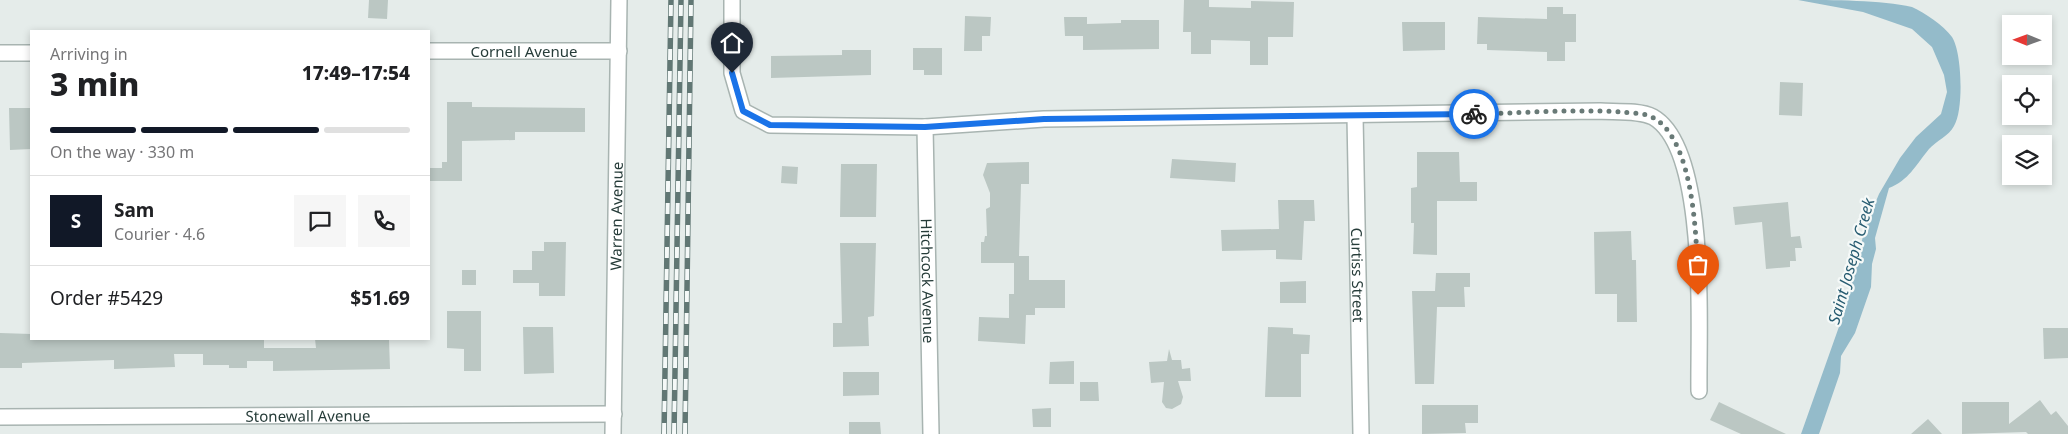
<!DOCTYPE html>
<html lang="en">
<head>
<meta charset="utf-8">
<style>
  :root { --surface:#fff; --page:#f6f6f6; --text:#202124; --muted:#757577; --line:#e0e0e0; --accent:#111827 }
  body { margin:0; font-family:"Noto Sans",sans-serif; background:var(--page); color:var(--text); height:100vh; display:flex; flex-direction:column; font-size:19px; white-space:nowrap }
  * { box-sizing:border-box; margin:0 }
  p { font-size:16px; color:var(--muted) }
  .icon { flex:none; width:28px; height:28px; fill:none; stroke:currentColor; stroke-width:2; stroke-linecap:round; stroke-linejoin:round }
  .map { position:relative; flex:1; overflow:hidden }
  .side { position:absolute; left:30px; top:30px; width:400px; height:310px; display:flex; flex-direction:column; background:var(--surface); border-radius:0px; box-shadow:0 2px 8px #0003 }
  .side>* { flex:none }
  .needle { width:32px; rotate:271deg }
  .controls { position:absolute; left:2002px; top:15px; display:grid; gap:10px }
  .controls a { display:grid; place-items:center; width:50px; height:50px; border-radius:0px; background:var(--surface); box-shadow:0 2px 8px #0003; font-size:25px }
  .pin { position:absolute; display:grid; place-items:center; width:42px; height:42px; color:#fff; margin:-51px -21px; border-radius:50% 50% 50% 0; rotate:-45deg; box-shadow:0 0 5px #0007 }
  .pin .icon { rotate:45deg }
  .courier { position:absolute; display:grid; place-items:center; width:50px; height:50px; margin:-25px; border:4px solid #1a73e8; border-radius:50%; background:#fff; color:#222; box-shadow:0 1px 6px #0007 }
  .head em { font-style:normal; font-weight:800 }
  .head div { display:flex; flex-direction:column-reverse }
  .head { display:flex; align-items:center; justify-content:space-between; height:85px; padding:0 20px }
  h1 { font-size:32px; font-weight:800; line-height:38px }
  .bar { display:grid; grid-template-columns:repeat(4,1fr); gap:8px 5px; align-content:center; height:60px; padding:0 20px }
  .bar i { height:6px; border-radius:4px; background:var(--line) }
  .bar .active { background:var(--accent) }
  .bar p { grid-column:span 4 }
  .line { display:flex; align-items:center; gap:12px; padding:0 20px; border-top:1px solid var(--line) }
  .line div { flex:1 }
  .round { display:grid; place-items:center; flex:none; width:52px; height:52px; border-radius:0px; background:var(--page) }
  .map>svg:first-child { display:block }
  .water { fill:#94bbca }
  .building { fill:#bbc7c3 }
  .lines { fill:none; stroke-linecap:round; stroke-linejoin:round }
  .street-casing { stroke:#a8b4b1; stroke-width:18 }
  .street { stroke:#fff; stroke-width:15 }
  .rail-casing { stroke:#617774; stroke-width:5.5 }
  .rail { stroke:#f5f9f8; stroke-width:4; stroke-dasharray:11; stroke-linecap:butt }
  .done { stroke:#697a77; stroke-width:5; stroke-dasharray:0 9 }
  .route { stroke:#1a73e8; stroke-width:6 }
  .labels { text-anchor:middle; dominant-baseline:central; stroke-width:4.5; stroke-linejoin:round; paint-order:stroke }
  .street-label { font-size:15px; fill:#263c39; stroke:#f5f9f8 }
  .water-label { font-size:16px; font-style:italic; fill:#275c71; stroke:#f5f9f8 }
</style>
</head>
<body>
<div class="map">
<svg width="2068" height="434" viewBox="0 0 2068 434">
  <rect width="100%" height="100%" fill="#e5ecea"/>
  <path class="water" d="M1798,0C1832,0 1882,0 1912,7C1925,13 1943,25 1952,37C1962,52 1964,110 1954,126C1949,136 1936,141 1929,149C1915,166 1909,180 1889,188L1875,238L1876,249L1872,264L1871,287L1855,333L1841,356L1840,373L1819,434H1801L1841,321L1866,225L1879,194L1900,158L1916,137L1941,114L1947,92L1944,75L1932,47L1912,29L1863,12Z"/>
  <path class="building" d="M369,0H388L387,19L368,18Z
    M1184,0H1209V7L1251,8V1L1294,2L1293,37H1268V65H1250V41L1211,40V54H1191V32H1183Z
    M1547,7H1563V14H1576V42H1565V61H1547V52L1487,50V44H1477L1478,17L1547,19Z
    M965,16L991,17L990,36H982V51H964Z
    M1064,17H1087V24L1121,23V20H1159V49L1083,50V36H1065Z
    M1402,22H1445V50L1403,51Z
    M913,48H942V75H924V70H913Z
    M842,50H871V75L771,78V56L842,55Z
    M1780,82L1803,83L1802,116L1779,115Z
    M447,102H472V107L585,108V132H515V140L462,141V181H429V168H442V162H447Z
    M9,108H31V149L10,150Z
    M1417,152H1459L1460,182H1477V201H1437V255L1413,254L1414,223H1411V188L1417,187Z
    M1172,159L1236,163L1235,182L1170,178Z
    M1029,162V184H1021L1019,256H1029V280H1065V308H1035V315H1026L1025,344L978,341L979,317L1009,318V294H1014V263H981V242H984L985,236H987L986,209L990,207V193L983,175L987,163Z
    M841,164H877L876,217H840Z
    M782,166L798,167L797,184L781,183Z
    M1278,200H1314L1315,221H1304L1302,260L1276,259V250L1222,251L1221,230L1279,229Z
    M1788,202L1791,237L1800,236L1802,248H1795L1796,261H1790V267L1766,269L1762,222L1735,225L1733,207Z
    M1631,231L1632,260H1636L1637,322H1617V294H1595L1594,232Z
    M544,242H566L565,296H539V283H513V270H532V251H544Z
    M840,243H876L874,316L868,317L869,346L833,347V323H842Z
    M462,270H476V285H462Z
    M1436,273H1470V287H1464L1465,307H1437L1434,384H1415L1412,291H1435Z
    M1306,281V303H1280V282Z
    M447,311H481V371H464V349L447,348Z
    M523,327H553L554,373L524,374Z
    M1268,327L1293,328V334L1310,335L1309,354H1301V397H1265Z
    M2043,328H2068V358L2044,359Z
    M0,333L31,334V339H264V348H316L315,339H389L390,369L273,371V361H247V368H229V365H203V354H174L175,367L114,369V360L22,363V368H0Z
    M1169,349L1172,360H1181L1182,369L1190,368L1191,381H1178L1183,397L1181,404L1172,409L1166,408L1162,402L1164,382L1151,383L1149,362L1167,361Z
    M1074,361V384H1049L1050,362Z
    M843,372H879V395L843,396Z
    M1080,382H1098L1099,401H1080Z
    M2040,400L2051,415L2056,411L2068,426V434H2028L2026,432L1962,434V402H2009V424Z
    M1719,402L1786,434H1741L1710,420Z
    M1422,405H1478V423H1465L1466,433L1422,434Z
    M1051,408V427H1033L1032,409Z
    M1928,419L1942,434H1911Z
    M849,422H880L881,434H849Z"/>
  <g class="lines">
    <defs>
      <g id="street">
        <path d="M732,0V73L743,111L770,125L925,127L1044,119L1600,111C1615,112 1639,110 1653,117C1709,149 1698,332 1699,391"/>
        <path id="s1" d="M429,51H619"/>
        <path d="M0,53H31"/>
        <path id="s2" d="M1355,116L1361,434"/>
        <path id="s3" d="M925,127L931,434"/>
        <path id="s4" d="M0,417L614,414"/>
        <path id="s5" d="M613,434L619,0"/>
      </g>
    </defs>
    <use href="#street" class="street-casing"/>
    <use href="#street" class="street"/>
    <defs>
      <path id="rail" d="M664,434L671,0
        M674,434L681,0
        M685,434L691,0"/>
    </defs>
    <use href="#rail" class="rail-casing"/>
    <use href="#rail" class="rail"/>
  </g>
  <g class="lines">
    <path class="done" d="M1474,114C1523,113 1573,109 1622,112C1631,113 1644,113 1652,117C1697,140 1697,251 1698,295"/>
    <path class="route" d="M732,73L743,111L770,125L925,127L1044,119L1474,114"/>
  </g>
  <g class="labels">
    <g class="street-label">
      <text stroke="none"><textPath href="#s1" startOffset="95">Cornell Avenue</textPath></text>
      <text stroke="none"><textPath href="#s5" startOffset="218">Warren Avenue</textPath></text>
      <text stroke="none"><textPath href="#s2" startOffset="159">Curtiss Street</textPath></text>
      <text stroke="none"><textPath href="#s3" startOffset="154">Hitchcock Avenue</textPath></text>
      <text stroke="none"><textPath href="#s4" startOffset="308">Stonewall Avenue</textPath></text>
    </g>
    <g class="water-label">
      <text transform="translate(1851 261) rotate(-74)">Saint Joseph Creek</text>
    </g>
  </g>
</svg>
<div class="controls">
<a><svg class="needle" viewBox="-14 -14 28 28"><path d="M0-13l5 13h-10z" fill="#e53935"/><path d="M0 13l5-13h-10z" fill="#757577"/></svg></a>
<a><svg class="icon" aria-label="locate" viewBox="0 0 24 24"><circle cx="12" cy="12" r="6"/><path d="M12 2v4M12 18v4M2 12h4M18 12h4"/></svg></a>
<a><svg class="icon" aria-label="layers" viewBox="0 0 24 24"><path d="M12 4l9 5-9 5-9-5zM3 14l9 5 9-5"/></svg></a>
</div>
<div class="pin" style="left:1698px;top:295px;background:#ea580c"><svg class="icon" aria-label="bag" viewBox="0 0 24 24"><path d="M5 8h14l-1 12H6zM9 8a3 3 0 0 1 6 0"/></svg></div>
<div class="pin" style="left:732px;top:73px;background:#1f2937"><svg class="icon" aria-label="home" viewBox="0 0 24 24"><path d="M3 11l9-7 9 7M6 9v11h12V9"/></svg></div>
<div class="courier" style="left:1474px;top:114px"><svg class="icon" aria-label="bike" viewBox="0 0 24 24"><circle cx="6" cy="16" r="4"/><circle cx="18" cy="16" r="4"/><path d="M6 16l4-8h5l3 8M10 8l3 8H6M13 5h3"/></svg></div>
<section class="side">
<div class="head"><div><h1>3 min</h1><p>Arriving in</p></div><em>17:49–17:54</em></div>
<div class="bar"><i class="active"></i><i class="active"></i><i class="active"></i><i></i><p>On the way · 330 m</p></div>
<div class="line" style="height:90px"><b class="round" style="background:var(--accent);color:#fff">S</b><div><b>Sam</b><p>Courier · 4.6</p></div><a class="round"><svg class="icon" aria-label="chat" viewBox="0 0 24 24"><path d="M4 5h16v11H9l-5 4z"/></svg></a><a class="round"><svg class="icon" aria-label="phone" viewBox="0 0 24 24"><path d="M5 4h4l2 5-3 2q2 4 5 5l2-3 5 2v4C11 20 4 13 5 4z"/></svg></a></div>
<div class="line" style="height:65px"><div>Order #5429</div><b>$51.69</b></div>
</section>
</div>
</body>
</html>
